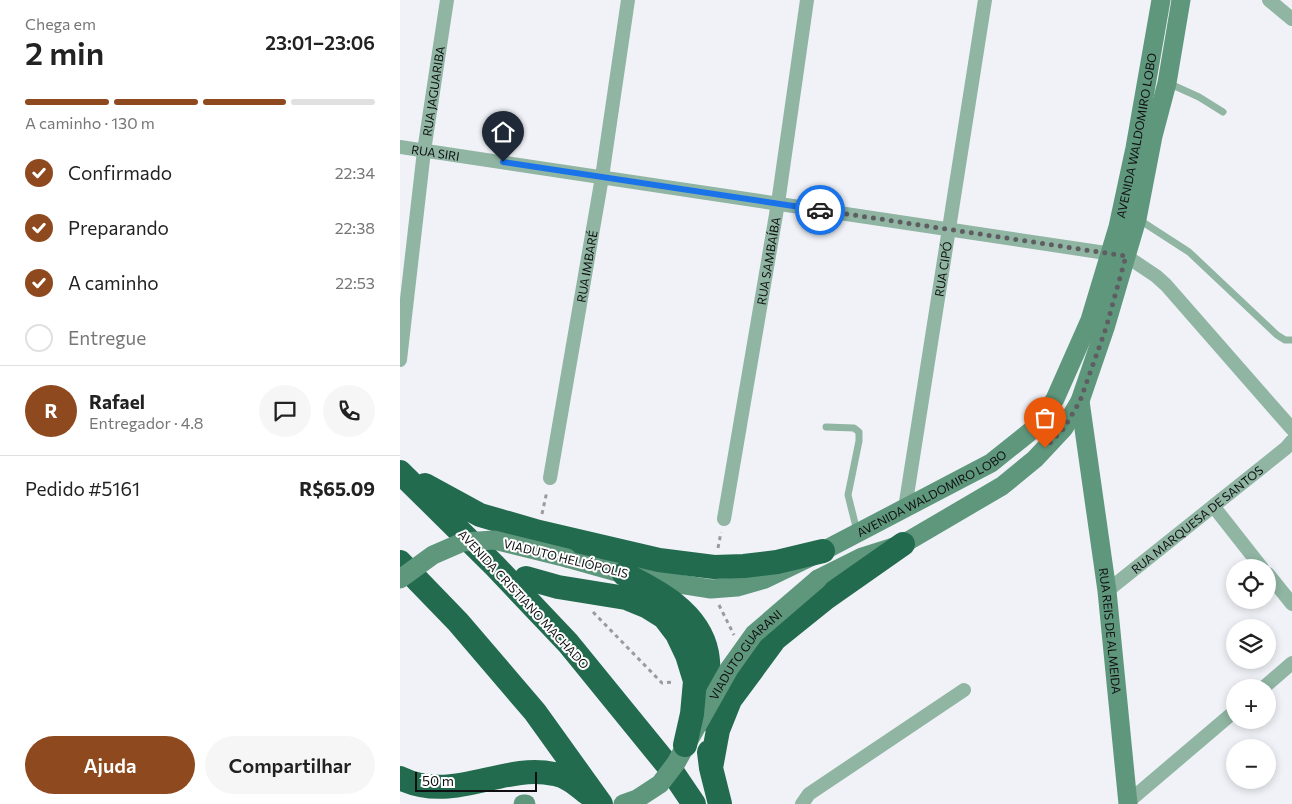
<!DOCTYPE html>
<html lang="pt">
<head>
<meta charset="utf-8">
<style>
  :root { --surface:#fff; --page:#f6f6f6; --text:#222; --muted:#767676; --line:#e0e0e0; --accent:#8e491e }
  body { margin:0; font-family:Commissioner,sans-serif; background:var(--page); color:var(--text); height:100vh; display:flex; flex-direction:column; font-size:19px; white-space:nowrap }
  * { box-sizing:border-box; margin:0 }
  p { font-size:16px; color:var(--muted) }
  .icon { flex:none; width:28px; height:28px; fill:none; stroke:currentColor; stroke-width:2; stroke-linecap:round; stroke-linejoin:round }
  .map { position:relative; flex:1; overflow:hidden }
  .drawer { display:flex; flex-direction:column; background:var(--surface); width:400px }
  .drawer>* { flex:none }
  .buttons { position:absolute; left:826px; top:559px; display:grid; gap:10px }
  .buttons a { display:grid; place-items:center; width:50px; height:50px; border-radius:50%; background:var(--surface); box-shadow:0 2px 8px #0003; font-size:25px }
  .scale { position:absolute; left:15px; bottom:12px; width:122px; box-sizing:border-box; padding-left:5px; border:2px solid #0f0f11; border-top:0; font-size:14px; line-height:18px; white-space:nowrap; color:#0f0f11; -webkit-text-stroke:4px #fff; paint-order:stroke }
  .pin { position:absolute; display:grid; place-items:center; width:42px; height:42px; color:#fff; margin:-51px -21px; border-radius:50% 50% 50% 0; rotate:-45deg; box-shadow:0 0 5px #0007 }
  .pin .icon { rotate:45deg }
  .courier { position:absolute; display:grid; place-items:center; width:50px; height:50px; margin:-25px; border:4px solid #1a73e8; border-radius:50%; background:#fff; color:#222; box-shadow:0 1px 6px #0007 }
  .overview em { font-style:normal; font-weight:600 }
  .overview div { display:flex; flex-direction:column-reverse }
  .overview { display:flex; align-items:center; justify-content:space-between; height:85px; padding:0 25px }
  h1 { font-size:32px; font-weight:600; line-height:38px }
  .bar { display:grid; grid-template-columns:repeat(4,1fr); gap:8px 5px; align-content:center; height:60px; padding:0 25px }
  .bar i { height:6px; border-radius:4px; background:var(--line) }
  .bar .on { background:var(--accent) }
  .bar p { grid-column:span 4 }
  .line { display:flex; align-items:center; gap:12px; padding:0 25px; border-top:1px solid var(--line) }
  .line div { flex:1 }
  .round { display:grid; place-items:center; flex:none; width:52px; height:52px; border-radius:26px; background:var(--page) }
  ol { padding:0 25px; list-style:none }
  li { display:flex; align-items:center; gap:15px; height:55px }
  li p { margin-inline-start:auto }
  li .icon { padding:5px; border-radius:50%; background:var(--accent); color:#fff; stroke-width:4 }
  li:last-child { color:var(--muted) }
  li i { width:28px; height:28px; border:2px solid var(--line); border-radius:50% }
  .button { display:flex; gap:10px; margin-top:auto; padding:10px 25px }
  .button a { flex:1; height:58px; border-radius:30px; background:var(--accent); color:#fff; font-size:20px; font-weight:600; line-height:58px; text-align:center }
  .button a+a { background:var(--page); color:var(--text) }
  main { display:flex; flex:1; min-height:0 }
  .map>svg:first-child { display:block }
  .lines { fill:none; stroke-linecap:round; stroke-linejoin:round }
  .path { stroke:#9a9b9f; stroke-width:3; stroke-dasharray:4 4; stroke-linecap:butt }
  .lane { stroke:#90b5a3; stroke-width:7 }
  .street { stroke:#90b5a3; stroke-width:14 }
  .secondary { stroke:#5f977d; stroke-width:19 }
  .highway { stroke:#236b4e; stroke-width:24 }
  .secondary-bridge { stroke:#5f977d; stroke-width:19 }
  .highway-bridge { stroke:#236b4e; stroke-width:24 }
  .done { stroke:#5e5e62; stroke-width:5; stroke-dasharray:0 9 }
  .route { stroke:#1a73e8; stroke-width:6 }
  .labels { text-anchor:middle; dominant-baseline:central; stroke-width:4; stroke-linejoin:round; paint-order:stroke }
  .street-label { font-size:12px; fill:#0f0f11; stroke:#fff }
</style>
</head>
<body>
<main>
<section class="drawer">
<div class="overview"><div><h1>2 min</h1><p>Chega em</p></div><em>23:01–23:06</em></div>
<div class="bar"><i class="on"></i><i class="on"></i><i class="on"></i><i></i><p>A caminho · 130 m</p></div>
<ol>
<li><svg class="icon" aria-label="check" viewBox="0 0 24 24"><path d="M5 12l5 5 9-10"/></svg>Confirmado<p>22:34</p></li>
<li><svg class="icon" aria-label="check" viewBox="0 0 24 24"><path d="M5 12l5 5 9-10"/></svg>Preparando<p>22:38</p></li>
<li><svg class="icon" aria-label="check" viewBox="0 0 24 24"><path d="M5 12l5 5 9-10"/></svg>A caminho<p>22:53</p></li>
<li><i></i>Entregue</li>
</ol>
<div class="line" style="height:90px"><b class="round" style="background:var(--accent);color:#fff">R</b><div><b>Rafael</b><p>Entregador · 4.8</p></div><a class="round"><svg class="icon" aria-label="chat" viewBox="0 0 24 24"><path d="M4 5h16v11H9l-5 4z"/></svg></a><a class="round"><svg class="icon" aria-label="phone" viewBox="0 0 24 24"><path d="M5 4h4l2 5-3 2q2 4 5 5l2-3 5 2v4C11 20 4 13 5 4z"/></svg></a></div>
<div class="line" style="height:65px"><div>Pedido #5161</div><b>R$65.09</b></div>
<div class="button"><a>Ajuda</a><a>Compartilhar</a></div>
</section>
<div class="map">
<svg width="892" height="804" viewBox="0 0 892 804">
  <rect width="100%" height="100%" fill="#f0f2f7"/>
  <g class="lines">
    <path class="path" d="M142,514L147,491
      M318,548L321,532
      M319,605L334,635
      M193,612L262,683L275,682"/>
    <path class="lane" d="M768,83L799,97L823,112
      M738,219L789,252L877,335L885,340H892
      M426,427L454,428L459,432V441L448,495L457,531"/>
    <g class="street">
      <path d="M869,0L892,19"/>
      <path id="s1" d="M0,147L726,256L756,276L766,285L892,429"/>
      <path id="s2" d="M0,360L24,151L47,0"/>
      <path id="s3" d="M150,478L202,177L228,0"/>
      <path d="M814,507L862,568"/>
      <path id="s4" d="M505,508L585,0"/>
      <path id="s5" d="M324,519L378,203L407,0"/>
      <path d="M868,574L892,604"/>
      <path id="s6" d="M707,591L886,448L892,441"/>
      <path d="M863,688L892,663"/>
      <path d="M728,802L835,711"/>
      <path d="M402,804L409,794L564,690"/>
    </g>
    <g class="secondary">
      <path id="s7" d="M680,401L707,591L728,804"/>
      <path id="s8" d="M167,558L224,574L273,583L311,589L337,587L365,579L423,551L591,463L636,427L655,399L690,320L718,227L735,148L761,0"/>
      <path d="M418,579L462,557L503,544L602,486L635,459L664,428L680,401L705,328L737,219L753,136L767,83L781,0"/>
      <path d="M123,804H126"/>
    </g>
    <path class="highway" d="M0,472L95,566L168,643L269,767L294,804
      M25,485L80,515L139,532L259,560L314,567L344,566L377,562L423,551
      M0,562L58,622L135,712L201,804
      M224,574C258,591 299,612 307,653C311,675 307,697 307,719
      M309,752L311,768L320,804
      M311,768L318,730L330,700L375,639L426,598L503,544
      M0,778C53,804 102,763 154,774C167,776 177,785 187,793"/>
    <g class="secondary-bridge">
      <path d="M0,579L33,555L63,542L94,540L167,558"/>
      <path id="s9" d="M223,804L237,799L260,784L276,763L329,669L354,634L418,579"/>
    </g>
    <path class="highway-bridge" d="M126,578L158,587L226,598L248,607L264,617L277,634L287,655L295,681L292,714L285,745"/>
  </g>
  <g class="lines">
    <path class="done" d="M420,210L726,256L706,328L680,401L664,428L645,448"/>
    <path class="route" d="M103,162L420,210"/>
  </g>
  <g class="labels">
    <g class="street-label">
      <text stroke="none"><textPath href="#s2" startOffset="271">RUA JAGUARIBA</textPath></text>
      <text stroke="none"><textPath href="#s8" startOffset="825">AVENIDA WALDOMIRO LOBO</textPath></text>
      <text stroke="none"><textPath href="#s1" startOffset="36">RUA SIRI</textPath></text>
      <text stroke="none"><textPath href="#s5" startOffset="262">RUA SAMBAÍBA</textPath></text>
      <text stroke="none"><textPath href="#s3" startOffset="215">RUA IMBARÉ</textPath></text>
      <text stroke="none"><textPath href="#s4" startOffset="242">RUA CIPÓ</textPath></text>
      <text stroke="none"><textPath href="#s8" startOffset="390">AVENIDA WALDOMIRO LOBO</textPath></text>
      <text stroke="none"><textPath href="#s6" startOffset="115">RUA MARQUESA DE SANTOS</textPath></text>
      <text transform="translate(166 558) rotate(14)">VIADUTO HELIÓPOLIS</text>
      <text transform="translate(124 599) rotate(47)">AVENIDA CRISTIANO MACHADO</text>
      <text stroke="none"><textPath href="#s7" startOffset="232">RUA REIS DE ALMEIDA</textPath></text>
      <text stroke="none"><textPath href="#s9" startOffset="198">VIADUTO GUARANI</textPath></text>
    </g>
  </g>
</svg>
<div class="buttons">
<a><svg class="icon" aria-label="locate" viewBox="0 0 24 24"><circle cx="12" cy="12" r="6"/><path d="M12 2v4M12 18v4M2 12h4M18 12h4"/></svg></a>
<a><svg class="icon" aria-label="layers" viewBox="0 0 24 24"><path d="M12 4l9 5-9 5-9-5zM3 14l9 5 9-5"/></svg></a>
<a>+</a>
<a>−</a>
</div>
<div class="scale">50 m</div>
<div class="pin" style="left:645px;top:448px;background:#ea580c"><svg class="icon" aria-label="bag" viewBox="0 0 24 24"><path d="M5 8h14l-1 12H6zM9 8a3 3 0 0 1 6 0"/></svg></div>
<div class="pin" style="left:103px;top:162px;background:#1f2937"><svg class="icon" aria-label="home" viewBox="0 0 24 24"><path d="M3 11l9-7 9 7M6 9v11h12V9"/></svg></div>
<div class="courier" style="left:420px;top:210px"><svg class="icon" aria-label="car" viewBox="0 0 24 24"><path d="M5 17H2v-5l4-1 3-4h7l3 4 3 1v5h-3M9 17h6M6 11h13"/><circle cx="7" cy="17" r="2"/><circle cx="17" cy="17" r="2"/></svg></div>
</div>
</main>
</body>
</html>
